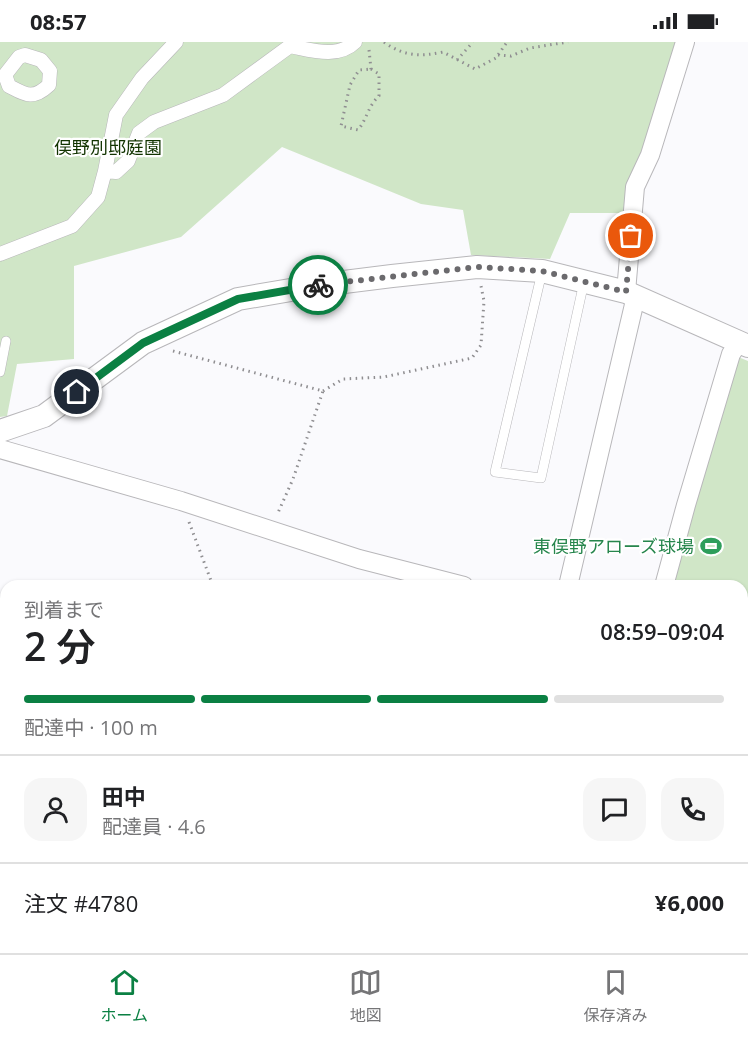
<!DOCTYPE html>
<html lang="ja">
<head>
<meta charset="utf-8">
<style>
  :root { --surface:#fff; --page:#f6f6f6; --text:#202124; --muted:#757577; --line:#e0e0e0; --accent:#0b8043 }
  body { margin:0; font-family:"Open Sans","Noto Sans JP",sans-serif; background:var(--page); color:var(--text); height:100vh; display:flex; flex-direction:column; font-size:22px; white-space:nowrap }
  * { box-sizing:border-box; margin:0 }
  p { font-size:20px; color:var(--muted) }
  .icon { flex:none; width:33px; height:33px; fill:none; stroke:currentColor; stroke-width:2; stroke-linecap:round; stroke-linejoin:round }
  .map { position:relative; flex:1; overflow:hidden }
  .drawer { position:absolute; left:0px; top:538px; width:748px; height:374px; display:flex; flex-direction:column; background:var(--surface); border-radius:18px 18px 0 0; box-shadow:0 2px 4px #0004 }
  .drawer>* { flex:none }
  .pin { position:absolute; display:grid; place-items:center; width:51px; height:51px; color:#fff; margin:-26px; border:3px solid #fff; border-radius:50%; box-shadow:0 2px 6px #0007 }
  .courier { position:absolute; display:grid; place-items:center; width:60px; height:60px; margin:-30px; border:4px solid #0b8043; border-radius:50%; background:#fff; color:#222; box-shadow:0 2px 8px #0007 }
  .summary em { font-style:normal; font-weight:600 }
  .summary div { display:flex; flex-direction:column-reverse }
  .summary { display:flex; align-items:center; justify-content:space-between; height:102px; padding:0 24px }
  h1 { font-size:39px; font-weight:600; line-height:45px }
  .bar { display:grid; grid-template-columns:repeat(4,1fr); gap:9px 6px; align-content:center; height:72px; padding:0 24px }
  .bar i { height:8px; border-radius:4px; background:var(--line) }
  .bar .selected { background:var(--accent) }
  .bar p { grid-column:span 4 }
  .line { display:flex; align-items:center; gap:15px; padding:0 24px; border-top:2px solid var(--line) }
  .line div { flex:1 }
  .round { display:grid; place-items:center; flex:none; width:63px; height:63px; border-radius:18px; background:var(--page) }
  .status { display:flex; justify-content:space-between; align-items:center; height:42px; padding:0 30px; background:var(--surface); direction:ltr }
  .status svg { height:16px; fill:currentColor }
  .tab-bar { display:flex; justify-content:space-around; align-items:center; height:84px; border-top:2px solid var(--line); background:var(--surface); font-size:16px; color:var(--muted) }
  .tab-bar a { display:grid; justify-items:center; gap:3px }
  .tab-bar .selected { color:var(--accent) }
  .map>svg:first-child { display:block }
  .green { fill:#d0e6c7 }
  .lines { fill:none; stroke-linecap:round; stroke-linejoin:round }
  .service-casing { stroke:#b8b7ba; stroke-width:10 }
  .pedestrian-casing { stroke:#b8b7ba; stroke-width:15 }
  .minor-casing { stroke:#b8b7ba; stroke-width:20 }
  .tertiary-casing { stroke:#b8b7ba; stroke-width:24 }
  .path { stroke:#8f8e91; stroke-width:3; stroke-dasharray:1.5 4.5; stroke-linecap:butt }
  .service { stroke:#fff; stroke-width:9 }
  .pedestrian { stroke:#fff; stroke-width:14 }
  .minor { stroke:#fff; stroke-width:18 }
  .tertiary { stroke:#fff; stroke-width:22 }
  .done { stroke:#6b6a6d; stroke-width:6; stroke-dasharray:0 10.8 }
  .route { stroke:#0b8043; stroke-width:8 }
  .labels { text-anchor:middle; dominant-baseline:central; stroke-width:4.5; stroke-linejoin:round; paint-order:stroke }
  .park-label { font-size:18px; fill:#123400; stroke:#fff }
  .leisure-label { font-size:18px; fill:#27864d; stroke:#fff; text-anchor:end }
</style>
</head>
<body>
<div class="status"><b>08:57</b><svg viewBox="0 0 49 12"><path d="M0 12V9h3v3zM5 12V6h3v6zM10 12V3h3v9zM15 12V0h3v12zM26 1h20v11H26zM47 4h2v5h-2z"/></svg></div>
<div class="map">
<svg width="748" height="911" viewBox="0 0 748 911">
  <rect width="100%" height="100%" fill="#fafafd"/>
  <path class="green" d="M0,0H676L628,171H570L550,217L471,213L463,168L421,162L282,105L181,195L74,224V317L17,322L7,374L0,375Z
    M731,312L748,319V772L742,769V544H664Z
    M0,555L6,557V831L0,832Z
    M346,906H570L568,911H361Z"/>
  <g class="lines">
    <defs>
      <path id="service" d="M542,230L495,430L541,436L584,240
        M0,330L6,299"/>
      <path id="pedestrian" d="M176,0L142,36L116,73L105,129L116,130L128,119L139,91L154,80L223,53L290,4C311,8 338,17 355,0
        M25,13L41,18L50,29L49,43C33,58 26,53 9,44L5,33L19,15Z
        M0,212L72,184L98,155L105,129"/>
      <path id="minor" d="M626,250L635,145L650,113L685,0
        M0,407L181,459L359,517L464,544
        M568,544L636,254
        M664,544L686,463L731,312L739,300
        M742,769L748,772
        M555,911L556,906"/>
      <path id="tertiary" d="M0,389L44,374L143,301L238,257L320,243L392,234L477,225L542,229L626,250L748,304"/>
    </defs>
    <use href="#service" class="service-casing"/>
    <use href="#pedestrian" class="pedestrian-casing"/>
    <use href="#minor" class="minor-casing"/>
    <use href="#tertiary" class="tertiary-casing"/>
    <path class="path" d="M384,0C403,14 420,15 443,10L475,27L496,16L507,0
      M369,8L371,27
      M498,13L511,14L530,6L568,0
      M457,18L473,0
      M371,27L379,32V54C368,64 367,77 358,88L341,84L350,43L359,28Z
      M173,309L323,349L293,437L277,473
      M323,349L343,337L384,335L472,316L481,303L484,259L481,244
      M189,480L213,544
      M180,911L190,906"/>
    <use href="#service" class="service"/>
    <use href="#pedestrian" class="pedestrian"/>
    <use href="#minor" class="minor"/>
    <use href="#tertiary" class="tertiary"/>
  </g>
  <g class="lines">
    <path class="done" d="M318,243L477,225L542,229L626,250L631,194"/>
    <path class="route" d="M77,350L143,301L238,257L318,243"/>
  </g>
  <defs>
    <symbol id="stadium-bare" viewBox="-9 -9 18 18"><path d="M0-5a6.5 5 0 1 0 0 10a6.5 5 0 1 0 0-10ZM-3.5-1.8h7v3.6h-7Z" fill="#2e9e5b" stroke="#fff" stroke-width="2.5" paint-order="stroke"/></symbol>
  </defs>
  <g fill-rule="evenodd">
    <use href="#stadium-bare" x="696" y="489" width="30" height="30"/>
  </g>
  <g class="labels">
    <g class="park-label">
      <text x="108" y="105">俣野別邸庭園</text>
    </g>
    <g class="leisure-label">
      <text x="694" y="504">東俣野アローズ球場</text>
    </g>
  </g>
</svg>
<div class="pin" style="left:631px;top:194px;background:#ea580c"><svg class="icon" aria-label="bag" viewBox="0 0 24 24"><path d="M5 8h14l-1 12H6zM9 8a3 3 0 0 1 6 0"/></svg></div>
<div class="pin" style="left:77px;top:350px;background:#1f2937"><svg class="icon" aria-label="home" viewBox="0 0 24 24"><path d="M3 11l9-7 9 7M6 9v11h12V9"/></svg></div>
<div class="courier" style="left:318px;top:243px"><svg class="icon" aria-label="bike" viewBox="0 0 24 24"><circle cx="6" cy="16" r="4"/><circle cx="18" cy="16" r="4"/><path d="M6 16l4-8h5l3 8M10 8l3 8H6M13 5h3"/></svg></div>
<section class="drawer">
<div class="summary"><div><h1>2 分</h1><p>到着まで</p></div><em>08:59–09:04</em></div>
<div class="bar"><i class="selected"></i><i class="selected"></i><i class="selected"></i><i></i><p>配達中 · 100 m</p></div>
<div class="line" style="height:108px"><a class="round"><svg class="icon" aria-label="person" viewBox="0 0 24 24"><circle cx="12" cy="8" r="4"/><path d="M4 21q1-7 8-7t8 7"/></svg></a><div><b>田中</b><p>配達員 · 4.6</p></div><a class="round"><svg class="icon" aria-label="chat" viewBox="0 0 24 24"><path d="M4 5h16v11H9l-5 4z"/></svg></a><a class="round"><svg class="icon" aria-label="phone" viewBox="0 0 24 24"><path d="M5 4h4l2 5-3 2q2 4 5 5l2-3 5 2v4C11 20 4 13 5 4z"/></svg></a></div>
<div class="line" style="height:78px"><div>注文 #4780</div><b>¥6,000</b></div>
</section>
</div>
<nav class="tab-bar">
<a class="selected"><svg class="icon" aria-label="home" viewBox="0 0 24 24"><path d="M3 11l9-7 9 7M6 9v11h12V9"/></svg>ホーム</a>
<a><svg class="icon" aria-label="map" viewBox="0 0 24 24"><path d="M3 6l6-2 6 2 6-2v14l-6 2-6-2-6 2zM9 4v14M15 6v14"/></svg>地図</a>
<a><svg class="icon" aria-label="saved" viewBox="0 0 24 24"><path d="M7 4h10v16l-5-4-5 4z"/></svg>保存済み</a>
</nav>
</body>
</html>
